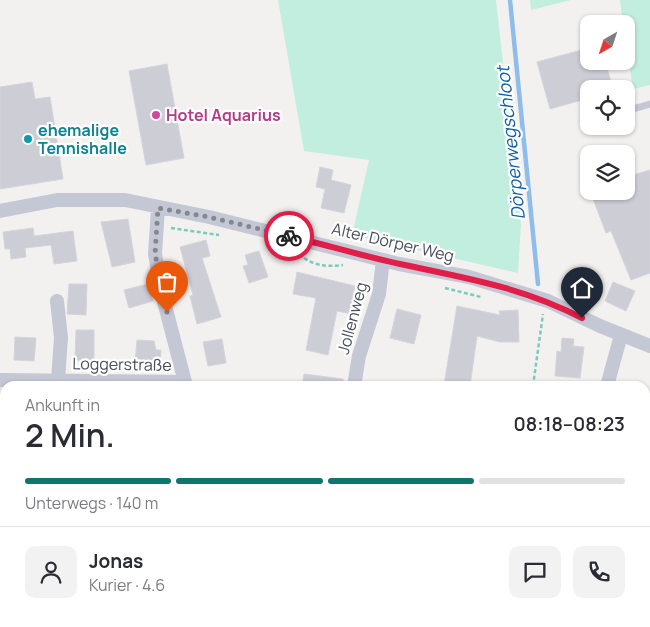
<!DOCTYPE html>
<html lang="de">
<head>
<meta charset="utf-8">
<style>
  :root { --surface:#fff; --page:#f2f2f3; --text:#2b2b33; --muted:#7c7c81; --line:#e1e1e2; --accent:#0f766e }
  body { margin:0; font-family:Manrope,sans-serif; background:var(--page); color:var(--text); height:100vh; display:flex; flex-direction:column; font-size:19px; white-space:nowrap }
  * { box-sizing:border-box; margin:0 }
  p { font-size:16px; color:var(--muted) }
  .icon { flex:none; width:28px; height:28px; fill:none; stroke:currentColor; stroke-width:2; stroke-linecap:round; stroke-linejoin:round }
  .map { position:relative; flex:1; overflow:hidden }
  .side { position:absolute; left:0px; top:381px; width:650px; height:246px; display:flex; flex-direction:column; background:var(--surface); border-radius:15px 15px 0 0; box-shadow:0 1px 4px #0004 }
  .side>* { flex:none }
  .needle { width:32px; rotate:219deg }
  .tools { position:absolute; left:580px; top:15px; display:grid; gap:10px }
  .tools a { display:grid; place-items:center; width:55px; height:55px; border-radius:10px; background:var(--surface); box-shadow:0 1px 4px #0004; font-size:25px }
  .pin { position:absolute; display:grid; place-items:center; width:42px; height:42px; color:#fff; margin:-51px -21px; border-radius:50% 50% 50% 0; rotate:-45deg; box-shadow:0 0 5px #0007 }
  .pin .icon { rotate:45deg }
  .courier { position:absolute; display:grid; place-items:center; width:50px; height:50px; margin:-25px; border:4px solid #e11d48; border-radius:50%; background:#fff; color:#222; box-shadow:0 1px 6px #0007 }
  .overview em { font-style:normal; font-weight:600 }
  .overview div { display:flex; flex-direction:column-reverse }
  .overview { display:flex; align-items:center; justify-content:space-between; height:85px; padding:0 25px }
  h1 { font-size:32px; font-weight:600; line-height:38px }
  .bar { display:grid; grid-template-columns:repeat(4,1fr); gap:8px 5px; align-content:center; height:60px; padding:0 25px }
  .bar i { height:6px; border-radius:4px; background:var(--line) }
  .bar .on { background:var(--accent) }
  .bar p { grid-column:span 4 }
  .line { display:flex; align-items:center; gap:12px; padding:0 25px; border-top:1px solid var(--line) }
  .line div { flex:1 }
  .round { display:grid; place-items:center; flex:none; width:52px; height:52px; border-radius:10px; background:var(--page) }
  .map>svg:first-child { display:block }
  .green { fill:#c1eedf }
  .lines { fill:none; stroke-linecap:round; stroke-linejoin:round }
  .stream { stroke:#8fbdea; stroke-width:4.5 }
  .building { fill:#cdced5; stroke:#d4d4db }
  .path { stroke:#79cbba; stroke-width:2.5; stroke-dasharray:4 2.5; stroke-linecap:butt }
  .lane { stroke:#c4c8d4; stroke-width:7 }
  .street { stroke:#c4c8d4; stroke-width:14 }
  .done { stroke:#848790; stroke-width:5; stroke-dasharray:0 9 }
  .route { stroke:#e11d48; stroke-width:6 }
  .hotel-dot { fill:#d1479c; stroke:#fff; stroke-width:2 }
  .culture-dot { fill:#0f9aa8; stroke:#fff; stroke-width:2 }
  .labels { text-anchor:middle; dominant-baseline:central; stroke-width:4.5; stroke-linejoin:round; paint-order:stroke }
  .hotel-label { font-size:16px; font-weight:bold; fill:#b23c85; stroke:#fff; text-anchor:start }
  .culture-label { font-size:16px; font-weight:bold; fill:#0d838f; stroke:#fff; text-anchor:start }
  .street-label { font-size:16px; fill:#494e5d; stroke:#fff }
  .water-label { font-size:18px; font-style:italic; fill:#115da8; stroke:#fff }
</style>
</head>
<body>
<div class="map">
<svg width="650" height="627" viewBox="0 0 650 627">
  <rect width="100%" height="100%" fill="#f3f1f0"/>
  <path class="green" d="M278,0H496L521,224L518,273L352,235L369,160L304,151Z
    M530,0H571L531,10Z
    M620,0H650V85L633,89L626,45V24H623Z"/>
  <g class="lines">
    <path class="stream" d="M510,0L538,284"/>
  </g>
  <path class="building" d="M589,48V61H605L613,89H589V98L550,109L537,62Z
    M167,64L184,158L146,165L129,71Z
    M32,82L35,99L50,97L63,179L0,189V87Z
    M320,167L333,170L331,180L351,185L344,213L321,208L325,189L316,187Z
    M650,170V273L631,280L611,231L606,233L590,191H626V177Z
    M128,219L135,262L112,267L101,222Z
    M33,228L34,236L73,231L77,261L54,264L51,245L25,248L26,257L11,259L10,249H5L3,232Z
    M206,240L210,256L202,258L221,317L197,324L190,296L193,295L180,247Z
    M259,251L268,277L249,283L243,266L248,265L245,255Z
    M297,272L355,286L353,294L357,295L352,314L337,311L328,355L306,350L316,298L293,294Z
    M613,282L635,291L626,311L605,301Z
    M69,284H87L86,315L67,314Z
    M148,284L153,301L129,308L124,290Z
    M457,306L500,315L499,311L518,310L519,342H500L477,336L470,386L444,385Z
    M397,309L421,315L414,344L390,338Z
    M76,330H94V361L75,360Z
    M15,337L36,338L34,361L14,360Z
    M562,338L574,339L573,346L584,347L580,378L555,376L557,351L561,352Z
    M222,339L226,363L208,366L203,342Z
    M137,340L154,341L156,350H161L160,365L135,363Z
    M304,374L343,379V386H302Z"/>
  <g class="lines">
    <path class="path" d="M171,228L219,235
      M299,254C313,266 325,267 343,265
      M445,288L481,297
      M533,386L543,314
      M456,622L457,627"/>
    <path class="lane" d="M626,111L650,104"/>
    <path class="street" d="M158,208L155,254L162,294L186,386
      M0,211L57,200H125L209,217L399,264L469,277L548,301L600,326L650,346
      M57,301L61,338L58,380
      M0,380L185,382
      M354,386L359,356L379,294L383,260
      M607,386L621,335
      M645,505L650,504
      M0,535L5,536
      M230,622V627
      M372,622L373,627"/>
  </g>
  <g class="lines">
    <path class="done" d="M167,312L155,254L158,208L209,217L289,236"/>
    <path class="route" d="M289,236C326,245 363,256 400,264C465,278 522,287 582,318"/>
  </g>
  <circle class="hotel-dot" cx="156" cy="115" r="5"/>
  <circle class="culture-dot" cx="28" cy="139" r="5"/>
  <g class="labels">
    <g class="hotel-label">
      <text x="166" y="115">Hotel Aquarius</text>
    </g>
    <g class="culture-label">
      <text x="38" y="130">ehemalige<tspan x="38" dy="18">Tennishalle</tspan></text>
    </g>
    <g class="street-label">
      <text transform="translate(393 242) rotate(13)">Alter Dörper Weg</text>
      <text transform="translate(352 318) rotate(-75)">Jollenweg</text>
      <text transform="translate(122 364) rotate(1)">Loggerstraße</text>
    </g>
    <g class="water-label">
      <text transform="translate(510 143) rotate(-96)">Dörperwegschloot</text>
    </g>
  </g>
</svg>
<div class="tools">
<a><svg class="needle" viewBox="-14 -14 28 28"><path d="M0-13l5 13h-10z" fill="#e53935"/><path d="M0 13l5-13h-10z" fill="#7c7c81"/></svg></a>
<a><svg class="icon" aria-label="locate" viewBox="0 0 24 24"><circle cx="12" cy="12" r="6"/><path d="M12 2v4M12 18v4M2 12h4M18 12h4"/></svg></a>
<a><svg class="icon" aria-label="layers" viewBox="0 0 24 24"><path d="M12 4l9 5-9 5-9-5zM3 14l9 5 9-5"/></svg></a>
</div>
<div class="pin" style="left:167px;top:312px;background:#ea580c"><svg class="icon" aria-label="bag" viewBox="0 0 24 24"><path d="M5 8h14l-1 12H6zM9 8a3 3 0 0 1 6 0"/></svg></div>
<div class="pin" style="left:582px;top:318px;background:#1f2937"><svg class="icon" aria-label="home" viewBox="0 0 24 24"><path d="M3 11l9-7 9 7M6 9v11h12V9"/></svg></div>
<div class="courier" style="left:289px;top:236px"><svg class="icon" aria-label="bike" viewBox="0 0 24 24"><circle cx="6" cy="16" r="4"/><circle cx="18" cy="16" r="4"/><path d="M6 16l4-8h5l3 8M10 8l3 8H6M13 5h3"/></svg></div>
<section class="side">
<div class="overview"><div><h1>2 Min.</h1><p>Ankunft in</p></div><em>08:18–08:23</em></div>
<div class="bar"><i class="on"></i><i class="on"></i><i class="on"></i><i></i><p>Unterwegs · 140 m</p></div>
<div class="line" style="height:90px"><a class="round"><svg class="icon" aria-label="person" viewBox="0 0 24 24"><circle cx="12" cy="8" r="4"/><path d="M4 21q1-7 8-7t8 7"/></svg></a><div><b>Jonas</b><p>Kurier · 4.6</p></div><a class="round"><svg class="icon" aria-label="chat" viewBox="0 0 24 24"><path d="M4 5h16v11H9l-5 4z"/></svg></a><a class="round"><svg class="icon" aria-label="phone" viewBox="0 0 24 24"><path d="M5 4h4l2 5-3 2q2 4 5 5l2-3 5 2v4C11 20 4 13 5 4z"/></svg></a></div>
</section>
</div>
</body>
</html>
